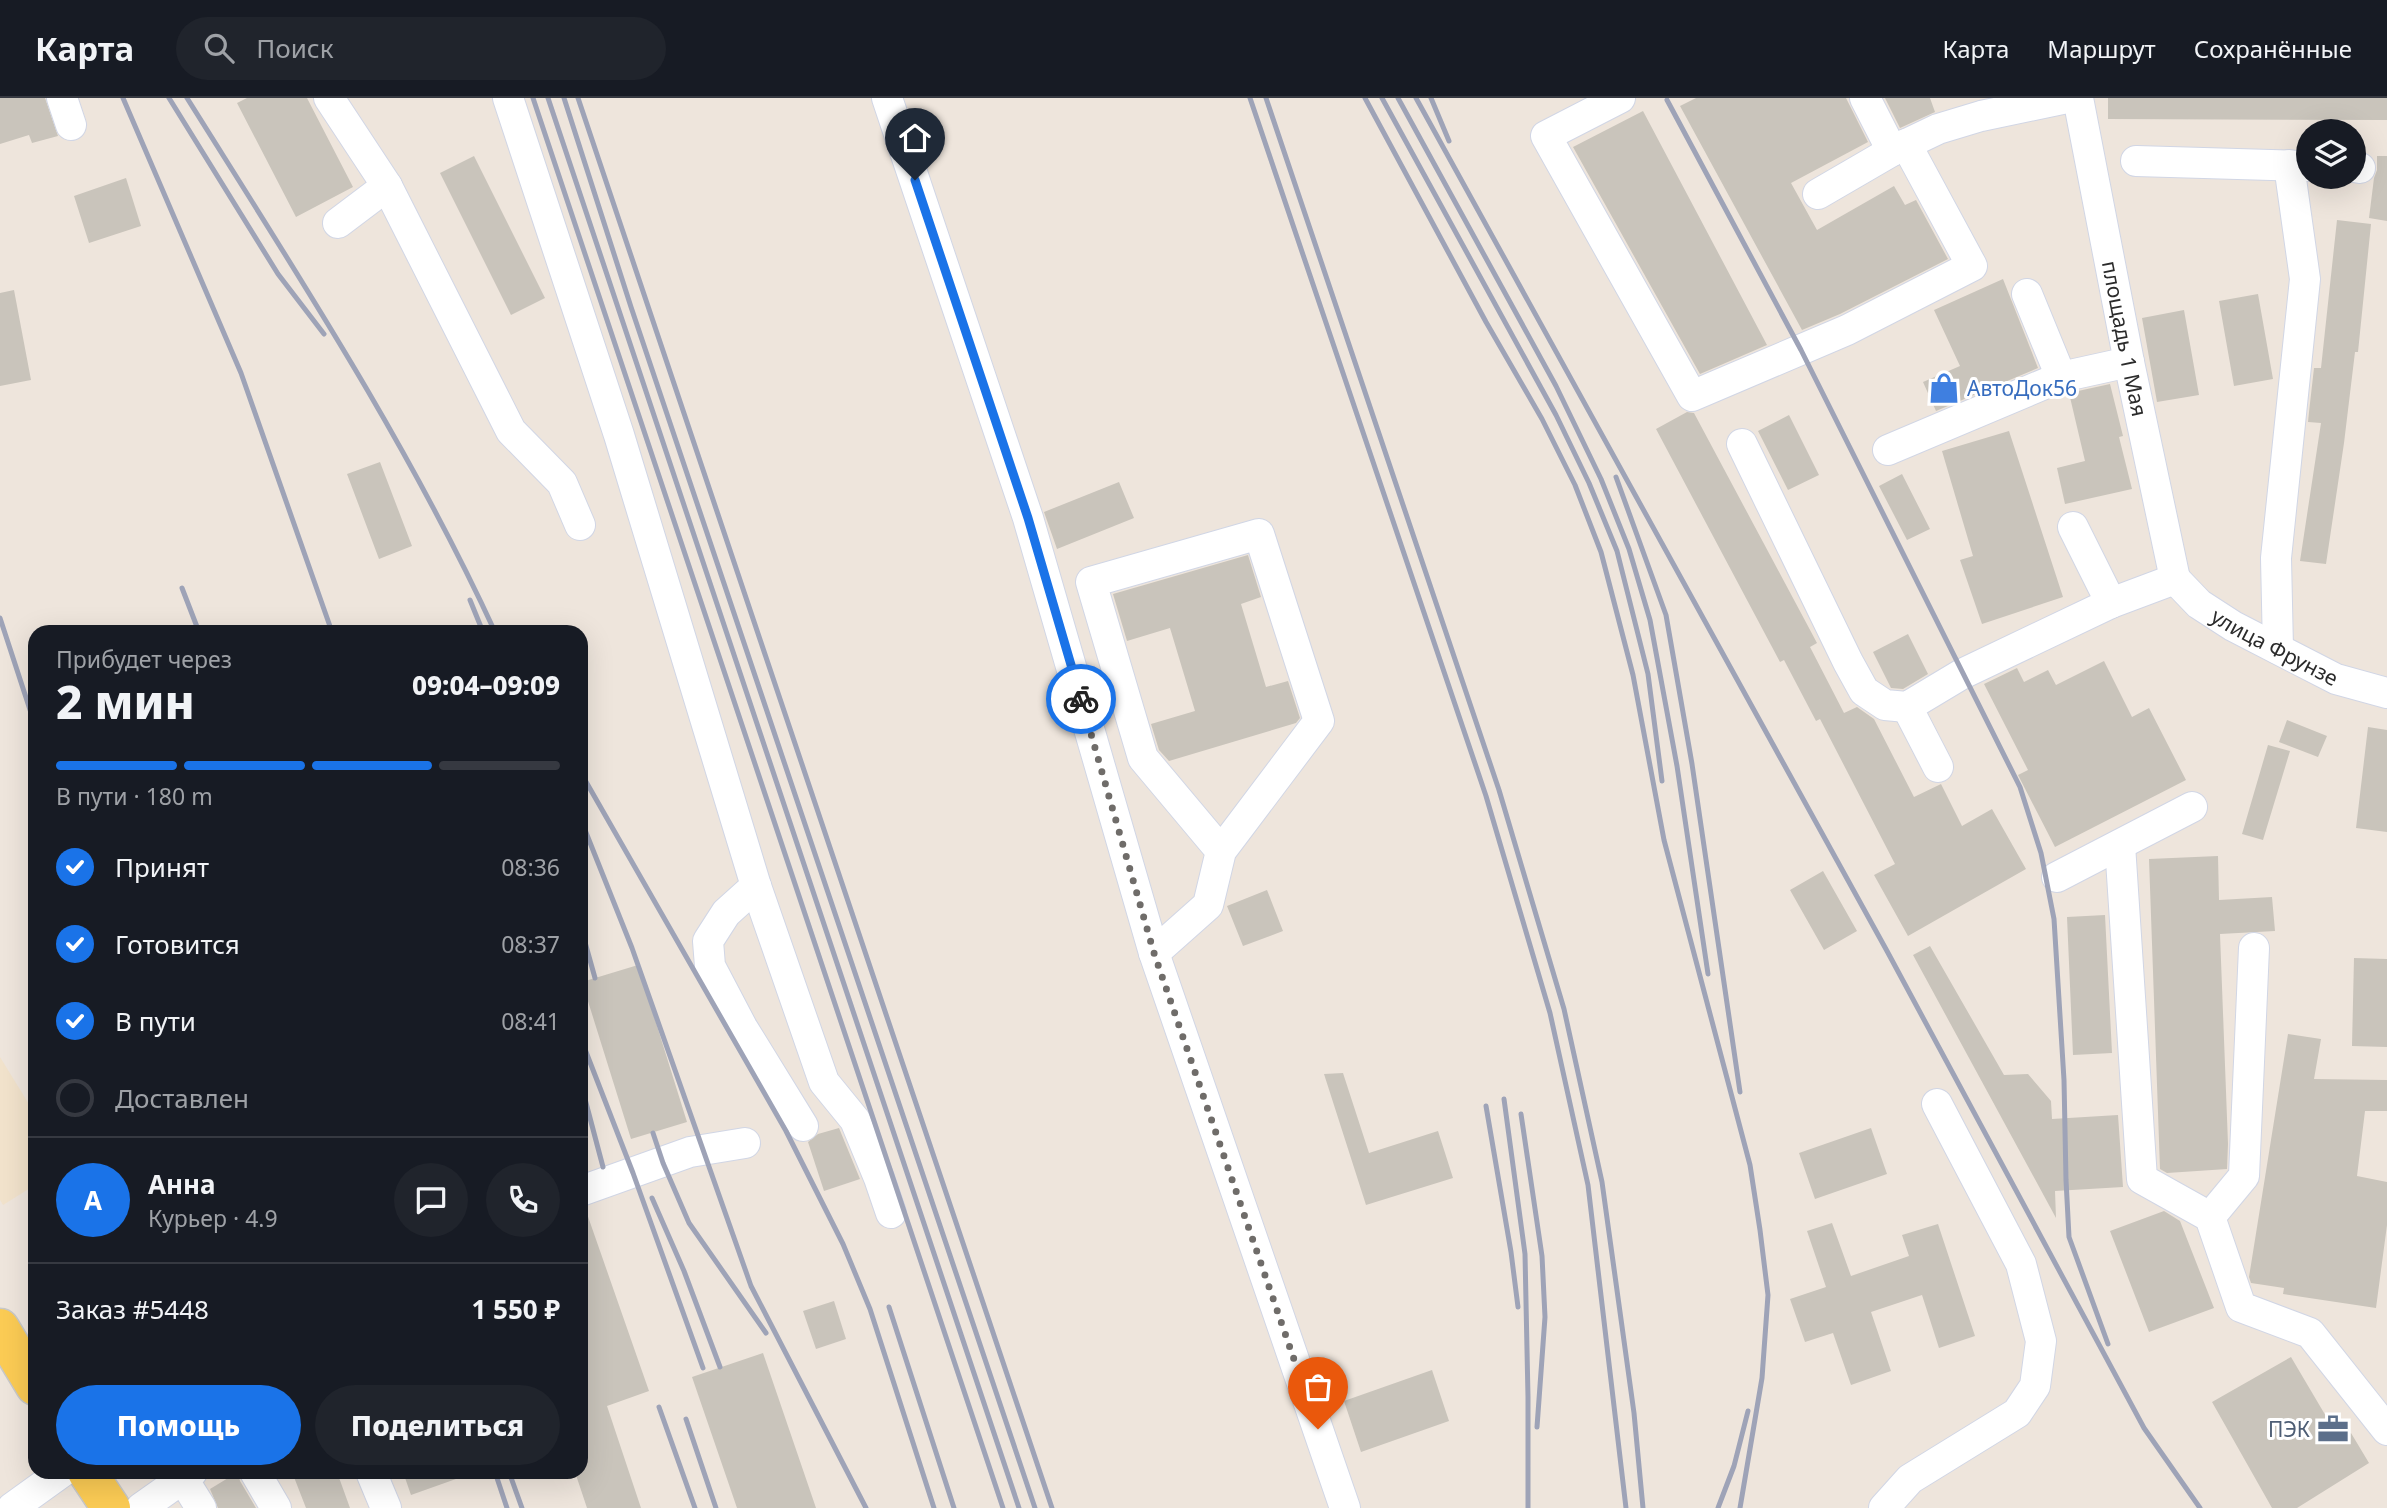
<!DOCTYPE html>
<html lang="ru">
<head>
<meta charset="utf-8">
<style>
  :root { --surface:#171b24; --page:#20242c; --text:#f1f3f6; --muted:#9ea1a6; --line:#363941; --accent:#1a73e8 }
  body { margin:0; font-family:"Noto Sans",sans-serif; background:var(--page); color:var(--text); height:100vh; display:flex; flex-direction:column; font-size:26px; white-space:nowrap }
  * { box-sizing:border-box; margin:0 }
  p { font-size:23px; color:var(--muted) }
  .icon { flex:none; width:38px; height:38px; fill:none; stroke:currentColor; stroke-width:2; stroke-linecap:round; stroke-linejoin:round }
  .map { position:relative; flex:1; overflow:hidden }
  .side { position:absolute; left:28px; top:527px; width:560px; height:854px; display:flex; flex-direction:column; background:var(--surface); border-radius:21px; box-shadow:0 7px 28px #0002 }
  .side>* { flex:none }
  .buttons { position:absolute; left:2296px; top:21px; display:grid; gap:14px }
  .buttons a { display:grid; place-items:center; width:70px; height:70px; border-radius:50%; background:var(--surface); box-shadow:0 7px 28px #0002; font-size:35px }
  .pin { position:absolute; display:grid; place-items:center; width:60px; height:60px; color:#fff; margin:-72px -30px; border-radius:50% 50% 50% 0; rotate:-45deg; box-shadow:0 0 7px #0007 }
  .pin .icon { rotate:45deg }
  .courier { position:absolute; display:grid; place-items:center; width:70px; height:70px; margin:-35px; border:5px solid #1a73e8; border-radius:50%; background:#fff; color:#222; box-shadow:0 2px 9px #0007 }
  .head em { font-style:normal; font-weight:800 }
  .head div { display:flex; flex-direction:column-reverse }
  .head { display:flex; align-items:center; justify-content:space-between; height:119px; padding:0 28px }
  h1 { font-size:46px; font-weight:800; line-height:52px }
  .bar { display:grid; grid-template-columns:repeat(4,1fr); gap:10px 7px; align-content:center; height:84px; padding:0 28px }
  .bar i { height:9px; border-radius:5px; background:var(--line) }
  .bar .current { background:var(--accent) }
  .bar p { grid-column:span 4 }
  .line { display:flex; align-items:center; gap:18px; padding:0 28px; border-top:2px solid var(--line) }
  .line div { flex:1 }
  .round { display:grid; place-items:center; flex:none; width:74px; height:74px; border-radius:37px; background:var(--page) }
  ol { padding:0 28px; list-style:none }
  li { display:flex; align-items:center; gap:21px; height:77px }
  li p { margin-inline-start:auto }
  li .icon { padding:7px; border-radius:50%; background:var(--accent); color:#fff; stroke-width:4 }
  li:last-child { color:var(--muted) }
  li i { width:38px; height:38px; border:4px solid var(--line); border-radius:50% }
  .primary-button { display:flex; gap:14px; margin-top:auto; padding:14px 28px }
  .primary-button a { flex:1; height:80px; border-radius:42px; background:var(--accent); color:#fff; font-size:28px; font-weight:800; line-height:80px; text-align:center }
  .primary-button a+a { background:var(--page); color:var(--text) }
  header { display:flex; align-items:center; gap:42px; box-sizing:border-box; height:98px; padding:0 35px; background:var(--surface); border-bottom:2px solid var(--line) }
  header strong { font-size:33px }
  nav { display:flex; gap:38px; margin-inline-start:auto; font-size:24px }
  .search { width:490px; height:63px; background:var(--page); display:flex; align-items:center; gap:18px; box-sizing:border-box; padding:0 24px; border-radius:38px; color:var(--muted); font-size:26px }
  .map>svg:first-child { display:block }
  .education { fill:#f1e2cb }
  .building { fill:#c9c4bb }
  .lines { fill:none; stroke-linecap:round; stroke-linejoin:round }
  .minor-casing { stroke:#d1d6e5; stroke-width:32 }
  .major-casing { stroke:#c8c8c8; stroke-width:41 }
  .minor { stroke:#fff; stroke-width:30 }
  .major { stroke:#fbcb54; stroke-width:38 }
  .rail { stroke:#9ea3b7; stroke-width:5 }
  .done { stroke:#6f6c69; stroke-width:7; stroke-dasharray:0 12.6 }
  .route { stroke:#1a73e8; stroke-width:9 }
  .labels { text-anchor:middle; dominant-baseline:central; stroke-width:6; stroke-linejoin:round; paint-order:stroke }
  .street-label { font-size:21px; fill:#2b2b2b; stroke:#fff }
  .shop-label { font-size:21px; fill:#366cbe; stroke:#fff; text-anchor:start }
  .service-label { font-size:21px; fill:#4e5e75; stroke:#fff; text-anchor:end }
</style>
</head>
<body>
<header>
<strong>Карта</strong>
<div class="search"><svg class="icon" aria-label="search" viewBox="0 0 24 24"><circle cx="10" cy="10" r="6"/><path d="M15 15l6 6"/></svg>Поиск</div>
<nav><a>Карта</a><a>Маршрут</a><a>Сохранённые</a></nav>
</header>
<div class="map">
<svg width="2387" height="1410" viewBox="0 0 2387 1410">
  <rect width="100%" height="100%" fill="#eee5dc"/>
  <path class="education" d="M0,959L35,1016V1087L3,1107L0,1102Z"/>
  <path class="building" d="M0,0H45L58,38L32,45L29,37L0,46Z
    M247,0H307L353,89L296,119L237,5Z
    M1696,0H1846L1868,44L1791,85L1817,132L1894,88L1905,107L1916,102L1948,161L1840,216L1802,232L1680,8Z
    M1885,0H1930L1935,14L1900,30Z
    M2108,0H2387V22L2108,21Z
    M1643,13L1767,247L1700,276L1573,49Z
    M474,58L545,200L511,217L440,75Z
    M2377,58H2387V123L2369,120L2374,80L2377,72Z
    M126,80L141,128L89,145L74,98Z
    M2337,122L2371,126L2358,254H2355L2344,345L2326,466L2300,463L2321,325L2308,324L2309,314L2314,270H2321Z
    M2003,181L2038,270L1936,313L1923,284L1960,268L1934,212Z
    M14,192L31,282L0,288V195Z
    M2258,196L2273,281L2234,288L2219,203Z
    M2184,212L2199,297L2157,304L2142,220Z
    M2110,286L2123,338L2119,339L2132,391L2065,406L2057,370L2085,363L2069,295Z
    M1687,314L1694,315L1817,545L1810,549L1844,615L1857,609L1874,621L1914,699L1941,686L1962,728L1992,711L2026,771L1908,838L1874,777L1895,766L1820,621L1816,623L1784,562L1780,564L1656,331Z
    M1789,317L1819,377L1788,392L1758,333Z
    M2009,333L2063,499L1982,526L1960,462L1973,458L1942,353Z
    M380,364L412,448L379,461L347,376Z
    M1902,376L1930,431L1907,442L1879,388Z
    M1119,384L1134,420L1057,451L1044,414Z
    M1248,457L1261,499L1241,506L1266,589L1288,583L1300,620L1296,625L1169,663L1159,652L1151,626L1195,613L1170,530L1127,543L1113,496Z
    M1908,536L1928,576L1903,591L1891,590L1873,554Z
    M2104,563L2132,619L2149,610L2186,682L2055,749L2018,677L2028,672L1984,586L2017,570L2024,584L2048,572L2056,587Z
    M2287,622L2327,638L2318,659L2279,644Z
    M2368,629L2387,632V734L2356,730Z
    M2268,647L2290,653L2263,742L2242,736Z
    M2218,758L2219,802L2272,799L2275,833L2220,836L2228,1046L2227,1071L2167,1075L2160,1071L2149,761Z
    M1823,773L1857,833L1824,852L1790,792Z
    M1267,792L1283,833L1243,848L1227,808Z
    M2105,817L2112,955L2073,957L2067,819Z
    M1930,848L2004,977L2028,976L2051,1003L2052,1021L2118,1017L2123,1089L2055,1093L2056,1120L1913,857Z
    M2354,860L2387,861V949L2352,948Z
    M638,867L687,1024L631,1041L582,884Z
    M2288,936L2321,941L2314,981L2387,982V1013H2365L2357,1078L2387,1084V1127L2376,1210L2283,1196L2284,1190L2251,1185L2249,1179Z
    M1343,975L1369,1055L1438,1033L1453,1080L1366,1107L1324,976Z
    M839,1030L860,1081L824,1093L808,1044L818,1036Z
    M1871,1030L1887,1076L1815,1101L1799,1055Z
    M581,1110H585L649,1293L607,1308L641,1410H587L575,1374H581Z
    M2164,1113L2180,1123L2214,1210L2149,1234L2110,1133Z
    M1832,1125L1851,1178L1909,1158L1902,1137L1938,1126L1975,1238L1939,1250L1922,1197L1871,1214L1891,1273L1851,1287L1833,1235L1805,1244L1790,1201L1826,1189L1807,1133Z
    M834,1203L846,1241L816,1251L803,1213Z
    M763,1255L816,1410H737L692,1279Z
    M2291,1259L2340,1342L2351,1335L2369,1365L2297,1410H2272L2212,1304Z
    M1432,1272L1449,1323L1361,1354L1344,1303Z
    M238,1374L240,1383L256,1410H218L210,1391Z
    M292,1374H337L350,1410H306Z
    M403,1374H470V1376L411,1397Z"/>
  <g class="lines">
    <defs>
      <g id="minor">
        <path d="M62,0L71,27"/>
        <path d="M329,0L387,88L511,333L562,385L580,427"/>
        <path d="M508,0L619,337L756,788L824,984L855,1022L879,1080L891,1115"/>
        <path d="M887,0L1028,420L1154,855L1345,1410"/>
        <path d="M1620,0L1546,38L1692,298L1847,232L1972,168L1906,46"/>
        <path d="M1865,0L1892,53L1938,31L1981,18L2067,0"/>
        <path id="s1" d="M2078,0L2129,264L2175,481"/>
        <path d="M2136,63L2307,68"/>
        <path d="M2354,69L2360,70"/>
        <path d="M1818,96L1892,53"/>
        <path d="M338,125L387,88"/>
        <path d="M2027,196L2061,279"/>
        <path d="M1742,346L1848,564L1864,593L1885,607L1907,609L1962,576L2111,505L2175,481"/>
        <path d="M1888,352L2061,279L2129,264"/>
        <path d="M2073,429L2111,505"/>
        <path id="s2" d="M2175,481L2199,506L2233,528L2336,581L2387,595"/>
        <path d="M2278,551L2276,460L2305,181L2289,67"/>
        <path d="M1907,609L1938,669"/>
        <path d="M2120,747L2142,1081L2210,1119L2241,1209L2310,1235L2387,1332"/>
        <path d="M2057,779L2192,709"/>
        <path d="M756,788L726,815L708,843L710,868L742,929L803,1028"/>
        <path d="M1154,855L1208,807L1221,753L1319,623L1259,436L1091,484L1143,660L1221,753"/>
        <path d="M581,1093L690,1054L745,1045"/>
        <path d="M2210,1119L2244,1078L2254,850"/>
        <path d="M255,1374L276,1410"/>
        <path d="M371,1374L386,1410"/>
        <path d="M183,1381L201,1410"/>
        <path d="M12,1410L62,1374"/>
        <path d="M141,1410L192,1374"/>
        <path d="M1884,1410L1910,1381L2017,1315L2035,1288L2041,1243L2021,1166L1937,1006"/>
      </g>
      <path id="major" d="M0,1230L35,1288
        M87,1374L111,1410"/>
    </defs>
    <use href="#minor" class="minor-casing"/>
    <use href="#major" class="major-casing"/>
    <use href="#minor" class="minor"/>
    <use href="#major" class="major"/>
    <path class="rail" d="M123,0L241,275L332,534
      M169,0L278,176L324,236
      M187,0C296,174 409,347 495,534
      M533,0L1003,1410
      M548,0L1019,1410
      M564,0L631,209L1035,1410
      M578,0L1052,1410
      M1250,0L1486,698L1550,915L1588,1087L1626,1410
      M1266,0L1499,692L1564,911L1602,1084L1634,1315L1643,1410
      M1365,0L1486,224L1542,321L1575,387L1601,454L1633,577L1664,742L1750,1067L1760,1132L1768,1197L1762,1280L1740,1410
      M1382,0L1556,317L1589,385L1617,453L1648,576L1662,683
      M1398,0L1556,288L1601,381L1629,451L1650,522L1677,668L1708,876
      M1416,0L1887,853L2144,1330L2200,1410
      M1431,0L1449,43
      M1667,2L1801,252L2020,689L2041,755L2054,821L2064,982L2066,1082L2069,1139L2108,1246
      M1616,379L1666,517L1692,666L1740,994
      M182,490L199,534
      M470,502L483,534
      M0,520L35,627
      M581,675L786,1033L843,1146L870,1211L934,1410
      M581,722L632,850L751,1188L866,1410
      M581,830L595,880
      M581,941L633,1075L703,1270
      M581,986L603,1069
      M1504,1001L1525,1156L1528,1299V1410
      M1486,1008L1511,1154L1518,1209
      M1521,1016L1542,1158L1545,1219L1537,1329
      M653,1035L663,1065L689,1125L766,1235
      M652,1100L684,1173L720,1269
      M889,1209L954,1410
      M659,1309L695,1410
      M686,1321L716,1410
      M495,1374L507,1410
      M509,1374L522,1410
      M1718,1410L1734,1368L1748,1313"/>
  </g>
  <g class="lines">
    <path class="done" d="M1081,601L1154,855L1318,1331"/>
    <path class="route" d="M915,82L1028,420L1081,601"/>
  </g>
  <defs>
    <symbol id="shop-bare" viewBox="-9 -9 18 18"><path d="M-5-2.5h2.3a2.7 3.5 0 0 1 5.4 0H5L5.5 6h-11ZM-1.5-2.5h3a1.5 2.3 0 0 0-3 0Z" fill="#3f7fe0" stroke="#fff" stroke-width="2.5" paint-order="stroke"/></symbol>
    <symbol id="office-bare" viewBox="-9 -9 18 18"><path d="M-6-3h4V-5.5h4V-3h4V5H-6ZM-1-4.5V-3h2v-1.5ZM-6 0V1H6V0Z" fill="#5c6f8a" stroke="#fff" stroke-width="2.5" paint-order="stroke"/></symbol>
  </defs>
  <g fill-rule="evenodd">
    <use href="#shop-bare" x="1922" y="268" width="44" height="44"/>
    <use href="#office-bare" x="2311" y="1309" width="44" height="44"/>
  </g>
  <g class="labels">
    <g class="street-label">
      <text stroke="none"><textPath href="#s1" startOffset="245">площадь 1 Мая</textPath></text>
      <text stroke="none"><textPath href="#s2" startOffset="122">улица Фрунзе</textPath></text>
    </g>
    <g class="shop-label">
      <text x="1967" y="290">АвтоДок56</text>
    </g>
    <g class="service-label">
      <text x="2310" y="1331">ПЭК</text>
    </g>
  </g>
</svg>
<div class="buttons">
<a><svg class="icon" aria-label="layers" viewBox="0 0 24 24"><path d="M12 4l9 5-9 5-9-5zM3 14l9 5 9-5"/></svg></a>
</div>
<div class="pin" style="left:1318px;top:1331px;background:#ea580c"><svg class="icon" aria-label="bag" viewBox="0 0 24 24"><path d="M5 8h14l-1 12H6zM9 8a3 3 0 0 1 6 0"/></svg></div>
<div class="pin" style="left:915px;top:82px;background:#1f2937"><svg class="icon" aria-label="home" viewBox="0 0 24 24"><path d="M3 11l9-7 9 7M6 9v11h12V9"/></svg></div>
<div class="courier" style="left:1081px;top:601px"><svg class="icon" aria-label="bike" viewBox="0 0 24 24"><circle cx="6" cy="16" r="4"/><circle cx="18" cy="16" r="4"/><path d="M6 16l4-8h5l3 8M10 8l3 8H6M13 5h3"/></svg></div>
<section class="side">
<div class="head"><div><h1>2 мин</h1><p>Прибудет через</p></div><em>09:04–09:09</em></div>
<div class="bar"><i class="current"></i><i class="current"></i><i class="current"></i><i></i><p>В пути · 180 m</p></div>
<ol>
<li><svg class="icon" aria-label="check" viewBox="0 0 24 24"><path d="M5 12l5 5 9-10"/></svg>Принят<p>08:36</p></li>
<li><svg class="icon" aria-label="check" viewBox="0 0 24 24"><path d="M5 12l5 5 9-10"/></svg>Готовится<p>08:37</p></li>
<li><svg class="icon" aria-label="check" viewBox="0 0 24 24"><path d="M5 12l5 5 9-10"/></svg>В пути<p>08:41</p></li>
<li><i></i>Доставлен</li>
</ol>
<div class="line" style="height:126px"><b class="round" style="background:var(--accent);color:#fff">А</b><div><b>Анна</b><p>Курьер · 4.9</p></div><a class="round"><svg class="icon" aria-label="chat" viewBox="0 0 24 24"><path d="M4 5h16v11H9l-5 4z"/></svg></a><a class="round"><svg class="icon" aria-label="phone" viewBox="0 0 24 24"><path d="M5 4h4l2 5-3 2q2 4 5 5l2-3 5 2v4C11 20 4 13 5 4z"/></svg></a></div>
<div class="line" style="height:91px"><div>Заказ #5448</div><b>1 550 ₽</b></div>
<div class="primary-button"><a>Помощь</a><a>Поделиться</a></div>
</section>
</div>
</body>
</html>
